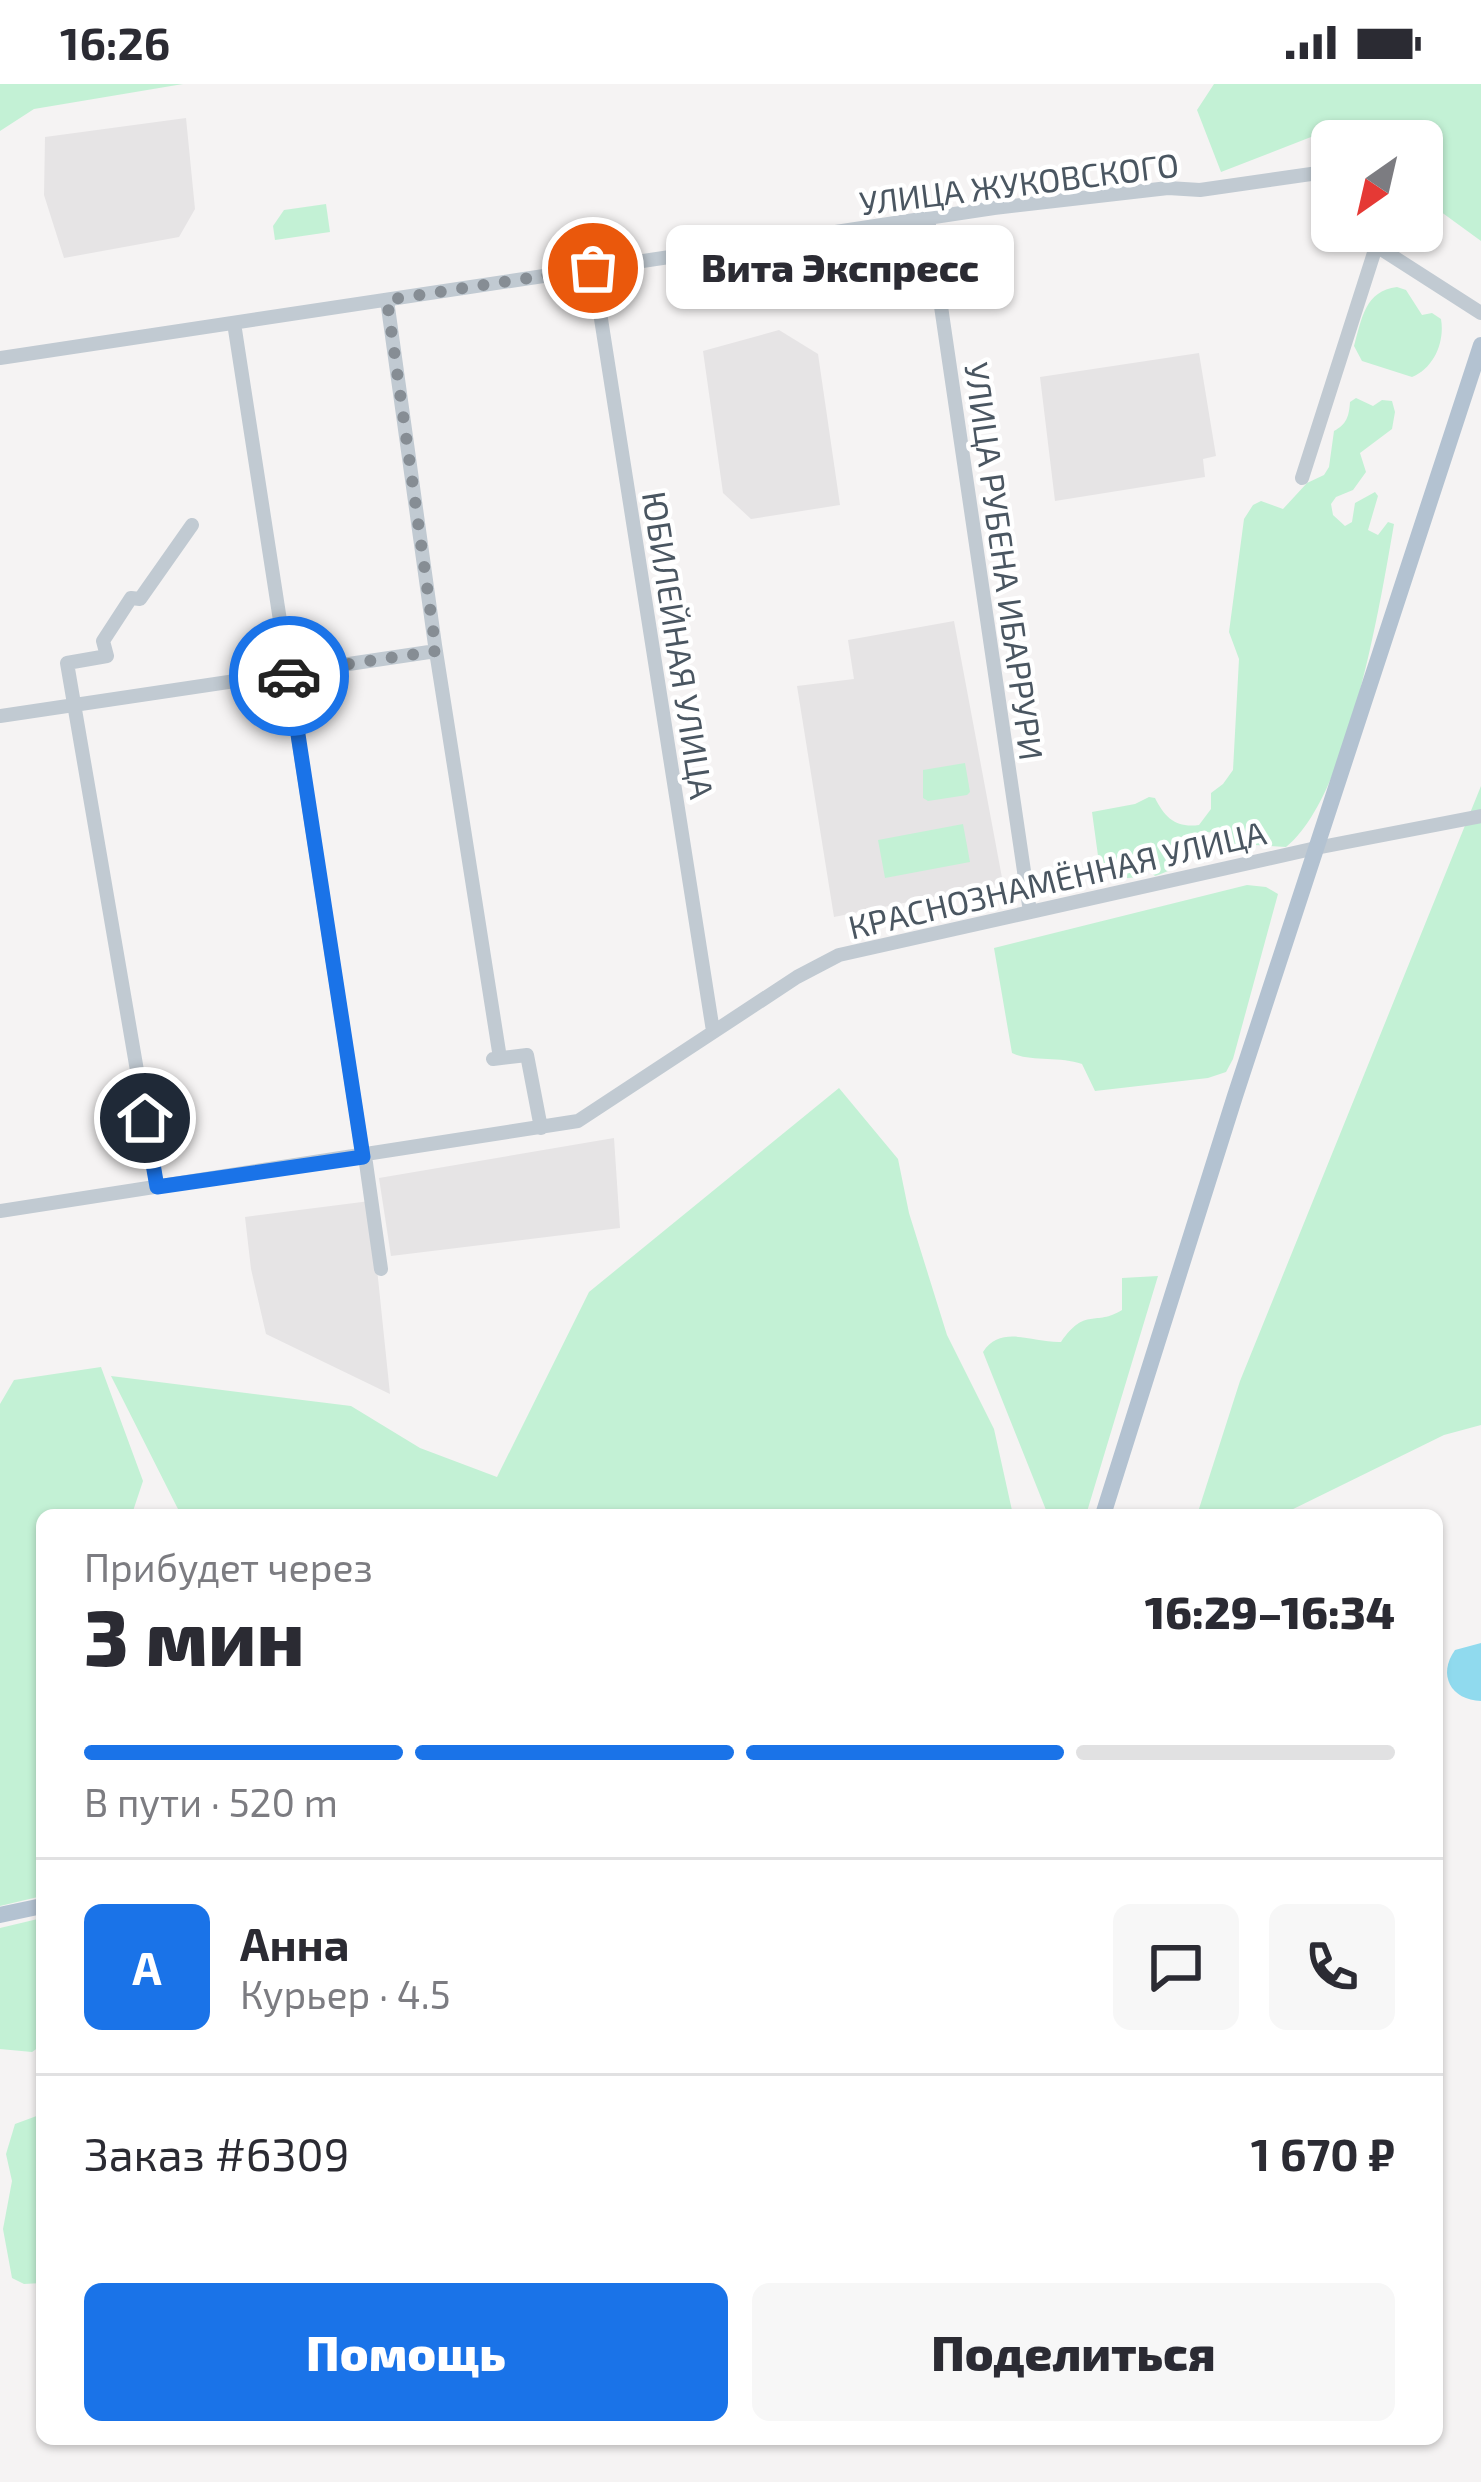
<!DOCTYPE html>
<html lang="ru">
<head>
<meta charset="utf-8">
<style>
  :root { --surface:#fff; --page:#f7f7f7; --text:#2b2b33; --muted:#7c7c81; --line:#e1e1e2; --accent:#1a73e8 }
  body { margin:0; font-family:"Exo 2",sans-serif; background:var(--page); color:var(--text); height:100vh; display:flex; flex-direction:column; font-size:45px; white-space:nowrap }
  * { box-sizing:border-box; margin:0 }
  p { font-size:39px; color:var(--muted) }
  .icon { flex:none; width:66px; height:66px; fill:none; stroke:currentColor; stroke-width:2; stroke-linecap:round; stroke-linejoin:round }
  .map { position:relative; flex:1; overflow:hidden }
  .sheet { position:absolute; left:36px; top:1425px; width:1407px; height:936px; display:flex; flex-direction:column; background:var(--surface); border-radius:18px; box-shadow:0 3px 9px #0004 }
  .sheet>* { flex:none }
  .needle { width:78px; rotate:214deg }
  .tools { position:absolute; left:1311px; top:36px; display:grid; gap:24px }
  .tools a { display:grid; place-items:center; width:132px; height:132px; border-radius:18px; background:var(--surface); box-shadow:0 3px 9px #0004; font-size:60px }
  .pin { position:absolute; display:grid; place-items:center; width:102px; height:102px; color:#fff; margin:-51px; border:6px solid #fff; border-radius:50%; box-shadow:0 3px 12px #0007 }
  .courier { position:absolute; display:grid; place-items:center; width:120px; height:120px; margin:-60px; border:9px solid #1a73e8; border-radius:50%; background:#fff; color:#222; box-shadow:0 3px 15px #0007 }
  .bubble { position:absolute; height:84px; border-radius:18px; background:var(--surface); box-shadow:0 3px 9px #0004; font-size:39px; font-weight:800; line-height:84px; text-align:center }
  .head em { font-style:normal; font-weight:800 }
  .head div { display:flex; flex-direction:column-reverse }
  .head { display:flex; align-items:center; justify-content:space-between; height:204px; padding:0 48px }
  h1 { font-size:78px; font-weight:800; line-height:90px }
  .bar { display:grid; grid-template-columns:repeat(4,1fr); gap:18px 12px; align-content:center; height:144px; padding:0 48px }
  .bar i { height:15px; border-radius:9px; background:var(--line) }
  .bar .active { background:var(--accent) }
  .bar p { grid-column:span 4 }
  .line { display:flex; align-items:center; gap:30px; padding:0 48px; border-top:3px solid var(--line) }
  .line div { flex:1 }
  .round { display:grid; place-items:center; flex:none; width:126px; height:126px; border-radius:18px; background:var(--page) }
  .primary-button { display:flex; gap:24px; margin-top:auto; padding:24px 48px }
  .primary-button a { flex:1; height:138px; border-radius:18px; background:var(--accent); color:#fff; font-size:48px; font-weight:800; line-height:138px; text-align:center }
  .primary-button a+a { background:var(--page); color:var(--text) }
  .status { display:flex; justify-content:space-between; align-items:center; height:84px; padding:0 60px; background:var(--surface); direction:ltr }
  .status svg { height:33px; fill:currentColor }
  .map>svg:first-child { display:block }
  .education { fill:#e6e4e5 }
  .green { fill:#c3f1d5 }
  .water { fill:#90daee }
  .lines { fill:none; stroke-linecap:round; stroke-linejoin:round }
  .minor { stroke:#c1cad2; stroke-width:14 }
  .major { stroke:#b3c2d1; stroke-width:16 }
  .done { stroke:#868d94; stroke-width:12; stroke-dasharray:0 21.6 }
  .route { stroke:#1a73e8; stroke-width:15 }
  .labels { text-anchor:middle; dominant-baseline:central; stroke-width:9; stroke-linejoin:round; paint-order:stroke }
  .street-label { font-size:33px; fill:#4a5661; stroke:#fff }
</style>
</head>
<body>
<div class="status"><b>16:26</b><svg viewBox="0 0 49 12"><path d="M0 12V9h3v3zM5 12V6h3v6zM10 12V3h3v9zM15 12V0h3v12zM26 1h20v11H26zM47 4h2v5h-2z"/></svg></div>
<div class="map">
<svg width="1481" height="2398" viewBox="0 0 1481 2398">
  <rect width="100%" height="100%" fill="#f5f3f3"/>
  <path class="education" d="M186,34L195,125L179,153L64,174L44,111L45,53Z
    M779,246L818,270L840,421L751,435L723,409L703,267Z
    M1199,269L1216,372L1203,375L1205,393L1055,417L1040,293Z
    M954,537L1003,799L834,833L797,602L854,595L848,556Z
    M614,1054L620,1144L391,1172L379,1094Z
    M370,1117L390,1310L266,1250L251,1185L245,1133Z"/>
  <path class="green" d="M0,0H183L34,25L0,47Z
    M1214,0H1481V157L1422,114V57H1344L1329,46L1221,88L1197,26Z
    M326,120L330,148L275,156L273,142L284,126Z
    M1397,203L1406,206L1422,231L1432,229L1441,235C1445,258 1434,284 1412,293L1362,277L1354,262C1362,234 1365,207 1397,203Z
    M1356,314L1373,322L1382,316L1392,317L1395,328L1392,345L1360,369L1366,388L1353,406L1336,413L1331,420L1333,431L1345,442L1352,438L1355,419L1375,408L1378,412L1368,446L1378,451L1388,438L1394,440C1380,521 1349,712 1286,763L1256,761L1233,769L1228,767L1224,750L1207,748C1195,771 1180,784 1155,792L1147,785L1140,793L1116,795L1120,782L1102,785L1099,779L1092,728L1135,720L1149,713L1155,714C1165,734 1176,744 1199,741L1211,725V709L1223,700L1233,686L1239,575L1229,548L1244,435L1253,421L1261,417L1283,425L1307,399L1324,391L1329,383L1334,347C1347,340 1349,332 1350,318Z
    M965,679L970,708L967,711L928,717L923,714V686Z
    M1481,702V1341L1444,1351L1281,1431H1197L1240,1297Z
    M963,740L970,778L885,794L878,756Z
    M1247,801L1266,803L1278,810L1233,975L1226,988L1208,994L1095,1007L1082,980C1059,972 1029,978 1012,969L994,864Z
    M839,1004L898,1075L909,1129L947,1251L994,1345L1013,1431H420L416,1427L385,1431H181L111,1292L351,1322L420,1364L497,1393L589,1208Z
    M1158,1192L1086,1431H1048L983,1268C1001,1240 1033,1259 1061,1258C1086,1222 1095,1243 1122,1226V1194Z
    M101,1283L143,1397L132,1430L141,1425L155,1431H42V1812L0,1822V1320L14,1296Z
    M42,1834V1961L32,1968L0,1965V1844Z
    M42,2030V2199L24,2200L12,2194L3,2145L12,2097L6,2070L15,2040Z"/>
  <path class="water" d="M1481,1559V1617C1451,1616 1437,1591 1455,1566Z"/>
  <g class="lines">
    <path class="minor" d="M928,134L1030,828
      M1378,163L1481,229
      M593,184L713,947
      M387,216L435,561L500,974
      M234,239L363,1073
      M0,274L994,124L1168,104L1200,106L1332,87
      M1302,394L1381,147
      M0,632L436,567
      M493,975L527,971L541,1044
      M365,1072L381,1185
      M157,1103L67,579L107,572L103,557L131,514L140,515L192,441
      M0,1127L578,1037L797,893L839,871L1316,764L1481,732"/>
    <path class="major" d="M1103,1431L1235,1012L1481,261
      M0,1831L42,1822"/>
  </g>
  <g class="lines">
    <path class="done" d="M289,592L288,589L436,567L387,216L593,184"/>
    <path class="route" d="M145,1034L157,1103L363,1073L289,592"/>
  </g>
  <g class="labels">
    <g class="street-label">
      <text transform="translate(1019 99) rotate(-7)">УЛИЦА ЖУКОВСКОГО</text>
      <text transform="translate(1005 477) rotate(82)">УЛИЦА РУБЕНА ИБАРРУРИ</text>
      <text transform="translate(679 561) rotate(81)">ЮБИЛЕЙНАЯ УЛИЦА</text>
      <text transform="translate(1057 795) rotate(-13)">КРАСНОЗНАМЁННАЯ УЛИЦА</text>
    </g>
  </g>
</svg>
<div class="tools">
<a><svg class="needle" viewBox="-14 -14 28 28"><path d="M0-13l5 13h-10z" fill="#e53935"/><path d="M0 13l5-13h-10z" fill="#7c7c81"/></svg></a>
</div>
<div class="pin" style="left:593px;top:184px;background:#ea580c"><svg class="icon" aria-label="bag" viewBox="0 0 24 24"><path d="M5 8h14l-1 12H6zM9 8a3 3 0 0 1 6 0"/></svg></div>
<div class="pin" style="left:145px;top:1034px;background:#1f2937"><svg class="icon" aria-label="home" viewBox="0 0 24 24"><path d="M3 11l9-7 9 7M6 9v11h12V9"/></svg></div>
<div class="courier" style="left:289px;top:592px"><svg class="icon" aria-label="car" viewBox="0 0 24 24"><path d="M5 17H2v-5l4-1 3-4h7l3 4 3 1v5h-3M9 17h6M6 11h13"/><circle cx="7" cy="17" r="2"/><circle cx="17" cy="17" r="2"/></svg></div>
<div class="bubble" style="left:666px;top:141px;width:348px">Вита Экспресс</div>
<section class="sheet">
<div class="head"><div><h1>3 мин</h1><p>Прибудет через</p></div><em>16:29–16:34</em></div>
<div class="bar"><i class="active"></i><i class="active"></i><i class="active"></i><i></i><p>В пути · 520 m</p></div>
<div class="line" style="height:216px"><b class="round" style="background:var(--accent);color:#fff">А</b><div><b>Анна</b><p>Курьер · 4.5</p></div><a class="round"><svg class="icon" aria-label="chat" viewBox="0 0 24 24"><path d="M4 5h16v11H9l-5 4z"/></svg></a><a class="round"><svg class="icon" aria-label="phone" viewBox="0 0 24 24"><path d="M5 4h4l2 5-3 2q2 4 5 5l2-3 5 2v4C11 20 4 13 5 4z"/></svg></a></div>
<div class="line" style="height:156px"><div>Заказ #6309</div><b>1 670 ₽</b></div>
<div class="primary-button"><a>Помощь</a><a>Поделиться</a></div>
</section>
</div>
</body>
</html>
